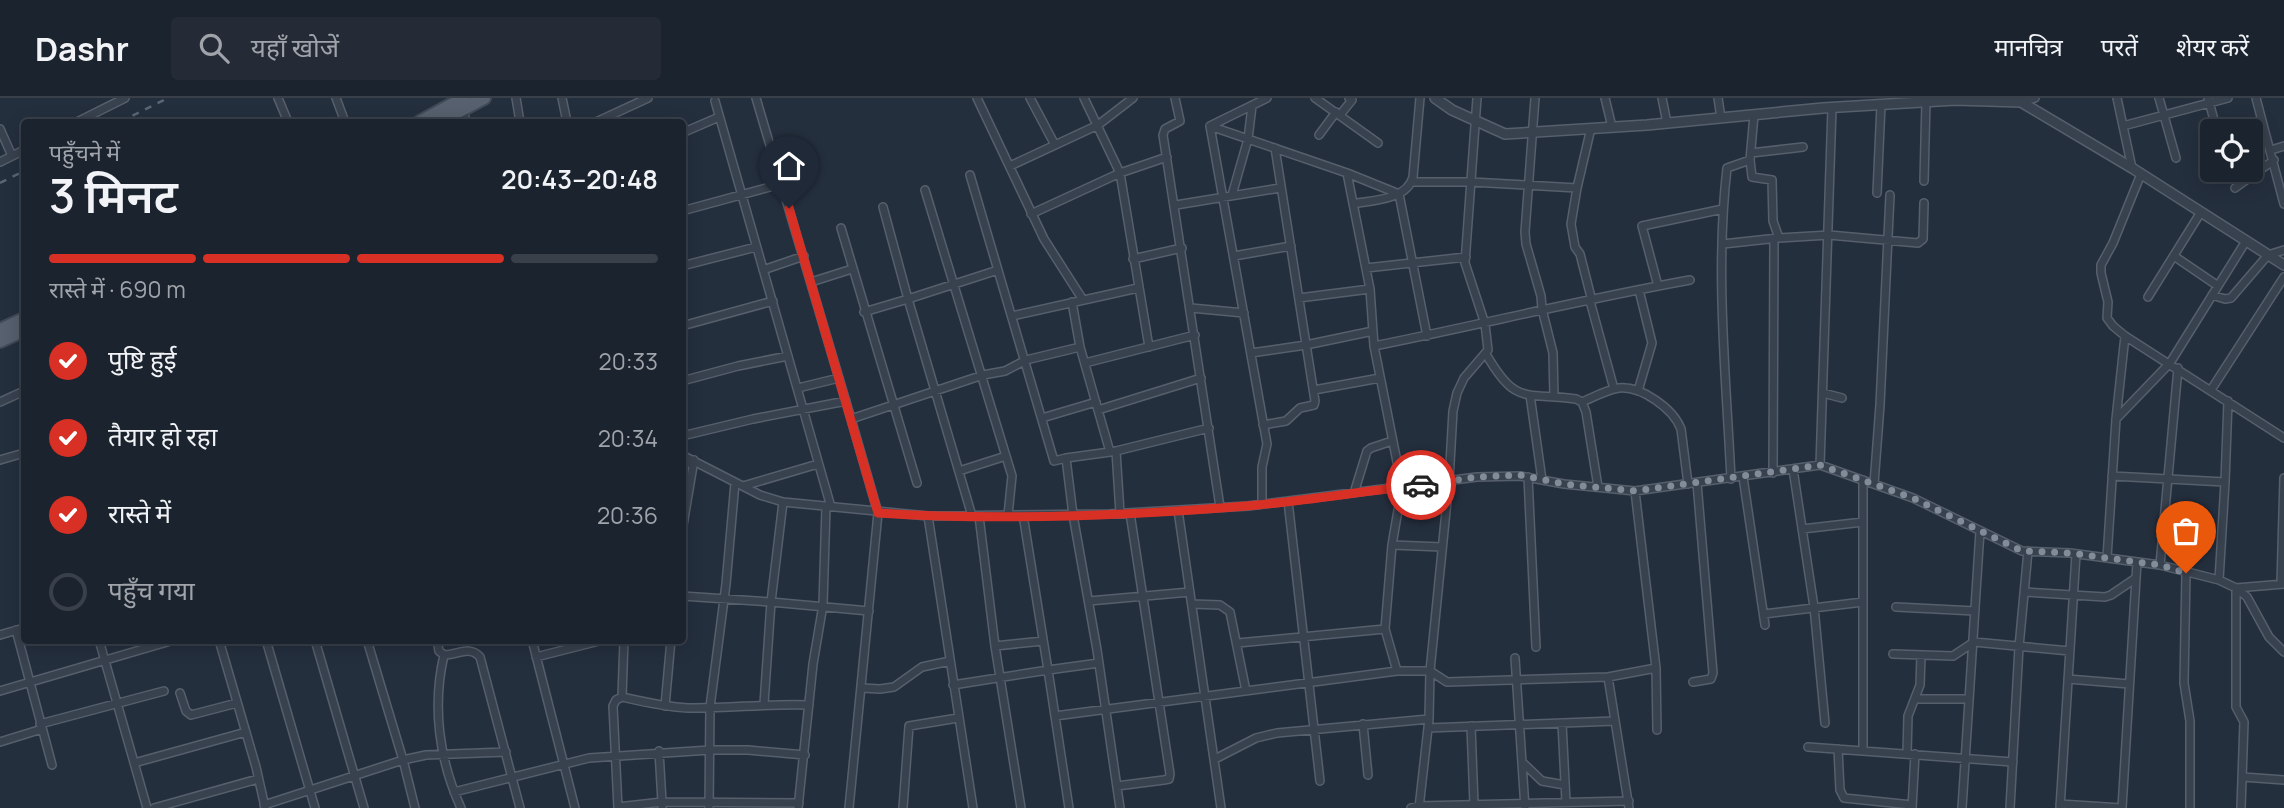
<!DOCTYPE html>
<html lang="hi">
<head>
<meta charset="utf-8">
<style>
  :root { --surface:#1b232e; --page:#242b36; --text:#f1f3f6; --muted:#a0a4aa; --line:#39404a; --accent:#d93025 }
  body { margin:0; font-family:Manrope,"Noto Sans Devanagari",sans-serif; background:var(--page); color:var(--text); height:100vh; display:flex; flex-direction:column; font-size:26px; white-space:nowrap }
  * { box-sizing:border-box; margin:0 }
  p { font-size:23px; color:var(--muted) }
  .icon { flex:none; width:38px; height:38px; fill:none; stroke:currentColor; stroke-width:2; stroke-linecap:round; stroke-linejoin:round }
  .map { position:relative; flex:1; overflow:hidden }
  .sheet { position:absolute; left:21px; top:21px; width:665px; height:525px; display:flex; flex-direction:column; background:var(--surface); border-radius:7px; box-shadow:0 4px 18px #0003,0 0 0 2px var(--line) }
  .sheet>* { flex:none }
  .controls { position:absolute; left:2200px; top:21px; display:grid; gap:14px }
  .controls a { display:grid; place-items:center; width:63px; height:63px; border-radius:7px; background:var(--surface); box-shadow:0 4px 18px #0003,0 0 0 2px var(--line); font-size:35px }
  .pin { position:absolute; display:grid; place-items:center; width:60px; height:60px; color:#fff; margin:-72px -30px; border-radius:50% 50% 50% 0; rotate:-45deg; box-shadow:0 0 7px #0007 }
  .pin .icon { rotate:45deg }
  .courier { position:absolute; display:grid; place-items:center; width:70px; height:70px; margin:-35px; border:5px solid #d93025; border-radius:50%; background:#fff; color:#222; box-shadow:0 2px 9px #0007 }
  .summary em { font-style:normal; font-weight:600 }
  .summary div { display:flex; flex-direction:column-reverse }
  .summary { display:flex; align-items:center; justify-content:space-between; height:119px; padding:0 28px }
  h1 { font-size:46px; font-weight:600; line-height:52px }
  .bar { display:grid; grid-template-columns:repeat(4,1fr); gap:10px 7px; align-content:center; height:84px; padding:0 28px }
  .bar i { height:9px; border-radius:5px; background:var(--line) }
  .bar .current { background:var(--accent) }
  .bar p { grid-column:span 4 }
  ol { padding:0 28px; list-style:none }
  li { display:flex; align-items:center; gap:21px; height:77px }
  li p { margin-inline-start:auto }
  li .icon { padding:7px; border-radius:50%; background:var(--accent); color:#fff; stroke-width:4 }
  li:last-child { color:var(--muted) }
  li i { width:38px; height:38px; border:4px solid var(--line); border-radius:50% }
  header { display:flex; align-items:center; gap:42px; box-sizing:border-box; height:98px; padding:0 35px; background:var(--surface); border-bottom:2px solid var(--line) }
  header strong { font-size:33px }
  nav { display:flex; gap:38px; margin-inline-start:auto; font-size:24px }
  .search { width:490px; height:63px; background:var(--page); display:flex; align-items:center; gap:18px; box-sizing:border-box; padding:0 24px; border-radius:7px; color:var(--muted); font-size:26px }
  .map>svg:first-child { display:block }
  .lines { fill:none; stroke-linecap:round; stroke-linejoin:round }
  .minor-casing { stroke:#565f6c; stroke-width:10 }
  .tertiary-casing { stroke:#565f6c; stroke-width:12 }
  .primary-casing { stroke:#414a57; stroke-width:16 }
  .minor { stroke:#38414e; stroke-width:7 }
  .tertiary { stroke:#38414e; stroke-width:9 }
  .primary { stroke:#56606e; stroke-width:12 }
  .rail { stroke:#5a6575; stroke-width:2.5; stroke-dasharray:7 7; stroke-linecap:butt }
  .done { stroke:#828b98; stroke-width:7; stroke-dasharray:0 12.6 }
  .route { stroke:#d93025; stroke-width:9 }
</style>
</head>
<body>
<header>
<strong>Dashr</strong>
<div class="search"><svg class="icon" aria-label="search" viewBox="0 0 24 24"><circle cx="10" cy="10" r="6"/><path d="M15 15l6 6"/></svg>यहाँ खोजें</div>
<nav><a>मानचित्र</a><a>परतें</a><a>शेयर करें</a></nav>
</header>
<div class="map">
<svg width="2284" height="710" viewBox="0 0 2284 710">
  <rect width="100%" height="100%" fill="#242f3e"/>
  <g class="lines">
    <defs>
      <path id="minor" d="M278,0L288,24
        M336,0L345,24
        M516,0L520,24
        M562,0L567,24
        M756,0L851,321L983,277L1005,273L1026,262L1080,249L1072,204
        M977,0L1044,141L1083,202
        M1030,0L1055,47
        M1175,0L1180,23L1165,31L1163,37L1220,409
        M1267,0L1210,28L1347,75L1370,191L1374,248
        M1315,0L1378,45
        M1535,0L1525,134L1526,146L1541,198L1542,211L1553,255L1554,299
        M1605,0L1612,29
        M1662,0L1667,25
        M1718,0L1721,20
        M2117,0L2132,70
        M2159,0L2176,60
        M2208,0L2217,33
        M2256,0L2284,106
        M715,3L831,409
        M2021,4L2035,0
        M463,11L466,24
        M1340,17L1352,2L1349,0
        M77,24L125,0
        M596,24L648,0
        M1210,28L1267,346L1262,369V406
        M2123,28L2228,0
        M0,31L12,58
        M682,35L719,19
        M1319,37L1336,14
        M2271,52L2284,48
        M1751,55L1803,49
        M1750,62L1752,79L1772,82L1773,123L1779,140L1829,137L1918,145L1923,141L1924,105
        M0,64L24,52
        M1010,68L1098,27L1133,0
        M1347,75L1399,96L1427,238
        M2141,76L2113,145L2101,167V175L2108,204L2107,220L2113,228L2125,238L2284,340
        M970,77L1054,363L1066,360L1073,417L1097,552L1120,710
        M1924,83L1926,3
        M1412,84H1471L1577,90L1571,126L1575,149L1580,156L1592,203
        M1577,90L1591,30
        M2235,90L2274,62
        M925,92L1012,378L1008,417
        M1877,95L1881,7
        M1232,97L1248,41L1252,8
        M1353,106C1373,102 1407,102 1413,79L1420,0
        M1176,107L1280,90
        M883,109L908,201L998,172
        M682,113L781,86
        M1031,116L1120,75L1084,0
        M841,130L917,385
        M1723,146L1778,140
        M1234,158L1291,148
        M2174,158L2218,188
        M1133,161L1182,150
        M682,168L756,149
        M1366,170L1466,159
        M763,172L804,158
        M811,184L852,171
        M1658,188L1642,128L1723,111
        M2212,197L2225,201L2231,200L2268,157L2284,152
        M2148,199L2201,114
        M1299,200L1370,191
        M1590,203L1614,291
        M1191,210L1244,215
        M864,214L908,201L972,418
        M1012,218L1138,190
        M682,228L773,203
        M1080,249L1110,354L1116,353L1120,415
        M1149,249L1120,75L1167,59
        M1251,255L1306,247L1373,233
        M1486,256C1516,308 1524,294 1576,301L1582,304L1586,314L1598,389
        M1085,265L1195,237
        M682,283L738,268L788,258
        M798,290L839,280
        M1314,292L1380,280
        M2211,292L2284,179
        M1638,293L1652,245L1639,192
        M1823,295L1842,300
        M1530,297L1542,382
        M0,304L24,293
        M1582,304C1594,299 1606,292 1619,290C1641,288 1673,310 1681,331L1688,386
        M1098,312L1201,280
        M1042,320L1096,304
        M2116,321L2170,265L2246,143
        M1263,327L1286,323L1300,310L1314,307L1315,303L1275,50
        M682,338L753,321L846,303
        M1116,353L1209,330
        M682,357L760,397L783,404L928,418L1109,416L1248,408L1477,379L1520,378L1564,386L1635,393L1820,367L1913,400L2022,453L2070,455L2160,467L2219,482L2236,490L2247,499L2269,539L2284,554
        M1066,360L1110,354
        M0,362L24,355
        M1820,367L1832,10
        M682,368L694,362L682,433
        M1793,371L1814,509L1825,625
        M959,373L1006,358
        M1773,375L1774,141
        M2112,378L2225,384
        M1528,379L1536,549
        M1743,379L1765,527
        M1731,381C1726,278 1715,173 1727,70L1750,62L1754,17
        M1863,382V653
        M1874,386L1880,307L1890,97
        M743,388L818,366
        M1635,393L1656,570L1657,632
        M1354,395L1367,353L1371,350L1392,343
        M1288,403L1320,683
        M1178,412L1221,710
        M928,418L973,710
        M979,418L995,548L1021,710
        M1802,431L1863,424
        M1392,447L1442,449
        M2107,460L2116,321L2125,238
        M2160,467L2178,270
        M2186,475L2184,585L2190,623V710
        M2219,482L2225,384L2228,303
        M2281,486L2284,380
        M2025,494L2105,499L2111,497L2136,480
        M682,498L771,504L869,513
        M1089,503L1190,494
        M1192,506L1220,507L1230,514L1246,593
        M1896,509L1975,513
        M1764,516L1863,504
        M16,532L52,667
        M0,537L24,530
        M99,542L147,710
        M219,542L256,669L265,709
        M266,542L315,710
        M315,542L364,710
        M367,542L403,662L415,710
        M437,542L439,553L444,557C458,557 470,547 480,559L520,710
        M532,542L575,710
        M1238,545L1385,531
        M995,548L1043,543
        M1893,556L1953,558L1974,544L2070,553
        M444,557C432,608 439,662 461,710
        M536,559L603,542
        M1515,560L1525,710
        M1656,570L1608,579L1447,584L1430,573H1397L1385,531L1392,447L1402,389L1374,248C1479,227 1584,201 1690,182
        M1608,579L1629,710
        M2068,581L2129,586
        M1693,584L1711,581L1713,575L1697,385
        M953,587L1048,572L1023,417
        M862,590L880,591L894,589L922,569L950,563
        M0,593L174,542
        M180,595L186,613L191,617L237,605
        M622,599C644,604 665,609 688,610C728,611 769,605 809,607
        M1916,601H1969
        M764,606L771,504L783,404
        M665,608L671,542
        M1055,618L1397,573
        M1562,625L1566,704
        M40,626L164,593
        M1363,626L1368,677
        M1471,628L1474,706
        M1428,630L1615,623
        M0,644L42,631
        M1808,649L2013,664
        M1838,651L1840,692L1844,700L1912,707
        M659,653L662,704L799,705
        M1907,656L1908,618L1920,587L1921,557
        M1215,661L1256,640L1277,635L1429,621
        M1522,664L1542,683L1565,687
        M134,665L246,634
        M2243,679L2284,682
        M1117,688L1164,682L1169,681L1170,676L1130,415
        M454,694L589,660L710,652H748L805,657
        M2060,706L2121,710
        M264,707L403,662L426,657L506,654
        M618,709L662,704V710
        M154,710L258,681
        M618,710L613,608L616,602L622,599L624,542
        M709,710L710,609L726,486L735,385
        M798,710L813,566L823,507L826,409
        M849,710L878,415L851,321
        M903,710L909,628L958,620
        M1069,710L1048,572L1099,565
        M1411,710L1419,708L1629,703
        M1419,710L1429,621L1430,573L1449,383L1453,313L1457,295L1464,280L1488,252L1485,226L1465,165L1477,0
        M1912,710L1915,656
        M1962,710L1980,433
        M2010,710L2019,549L2028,453
        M2060,710L2076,456
        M2122,710L2137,464
        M2241,710L2244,624L2236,609V490L2284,486"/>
      <path id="tertiary" d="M1435,0L1452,12L1505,36L1647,27L1823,10L1955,2L2021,4L2132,70L2284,167"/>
      <path id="primary" d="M420,24L464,0
        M439,24L484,0
        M0,232L24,221
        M0,243L24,232"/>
    </defs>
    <use href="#minor" class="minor-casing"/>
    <use href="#tertiary" class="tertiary-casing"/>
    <use href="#primary" class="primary-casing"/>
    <use href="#minor" class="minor"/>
    <use href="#tertiary" class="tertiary"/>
    <use href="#primary" class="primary"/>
    <path class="rail" d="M120,24L168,0
      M0,85L24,73"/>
  </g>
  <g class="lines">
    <path class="done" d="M1421,387L1477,379L1520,377L1564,386L1635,393L1820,367L1913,400L2022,453L2070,455L2137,464L2160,467L2186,475"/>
    <path class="route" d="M789,110L878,415C1000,423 1125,418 1246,408C1305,403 1363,393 1421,387"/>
  </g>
</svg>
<div class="controls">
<a><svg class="icon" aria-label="locate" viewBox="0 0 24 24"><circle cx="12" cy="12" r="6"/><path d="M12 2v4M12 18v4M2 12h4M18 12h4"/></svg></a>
</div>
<div class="pin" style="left:2186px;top:475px;background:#ea580c"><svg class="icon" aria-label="bag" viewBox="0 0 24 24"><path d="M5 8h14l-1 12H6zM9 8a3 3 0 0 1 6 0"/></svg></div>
<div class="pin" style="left:789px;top:110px;background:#1f2937"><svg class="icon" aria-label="home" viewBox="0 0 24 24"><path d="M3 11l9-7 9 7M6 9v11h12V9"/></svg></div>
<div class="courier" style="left:1421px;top:387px"><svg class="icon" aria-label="car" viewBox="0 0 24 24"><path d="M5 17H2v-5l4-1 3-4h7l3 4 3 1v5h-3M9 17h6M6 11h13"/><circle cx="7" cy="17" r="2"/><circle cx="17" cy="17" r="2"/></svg></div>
<section class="sheet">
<div class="summary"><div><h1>3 मिनट</h1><p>पहुँचने में</p></div><em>20:43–20:48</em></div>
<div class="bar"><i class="current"></i><i class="current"></i><i class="current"></i><i></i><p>रास्ते में · 690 m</p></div>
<ol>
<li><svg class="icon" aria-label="check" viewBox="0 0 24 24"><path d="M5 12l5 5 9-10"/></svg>पुष्टि हुई<p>20:33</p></li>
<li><svg class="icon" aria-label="check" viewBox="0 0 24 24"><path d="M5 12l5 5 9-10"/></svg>तैयार हो रहा<p>20:34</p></li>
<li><svg class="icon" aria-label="check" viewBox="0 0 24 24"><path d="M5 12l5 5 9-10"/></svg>रास्ते में<p>20:36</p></li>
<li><i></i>पहुँच गया</li>
</ol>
</section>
</div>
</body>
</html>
